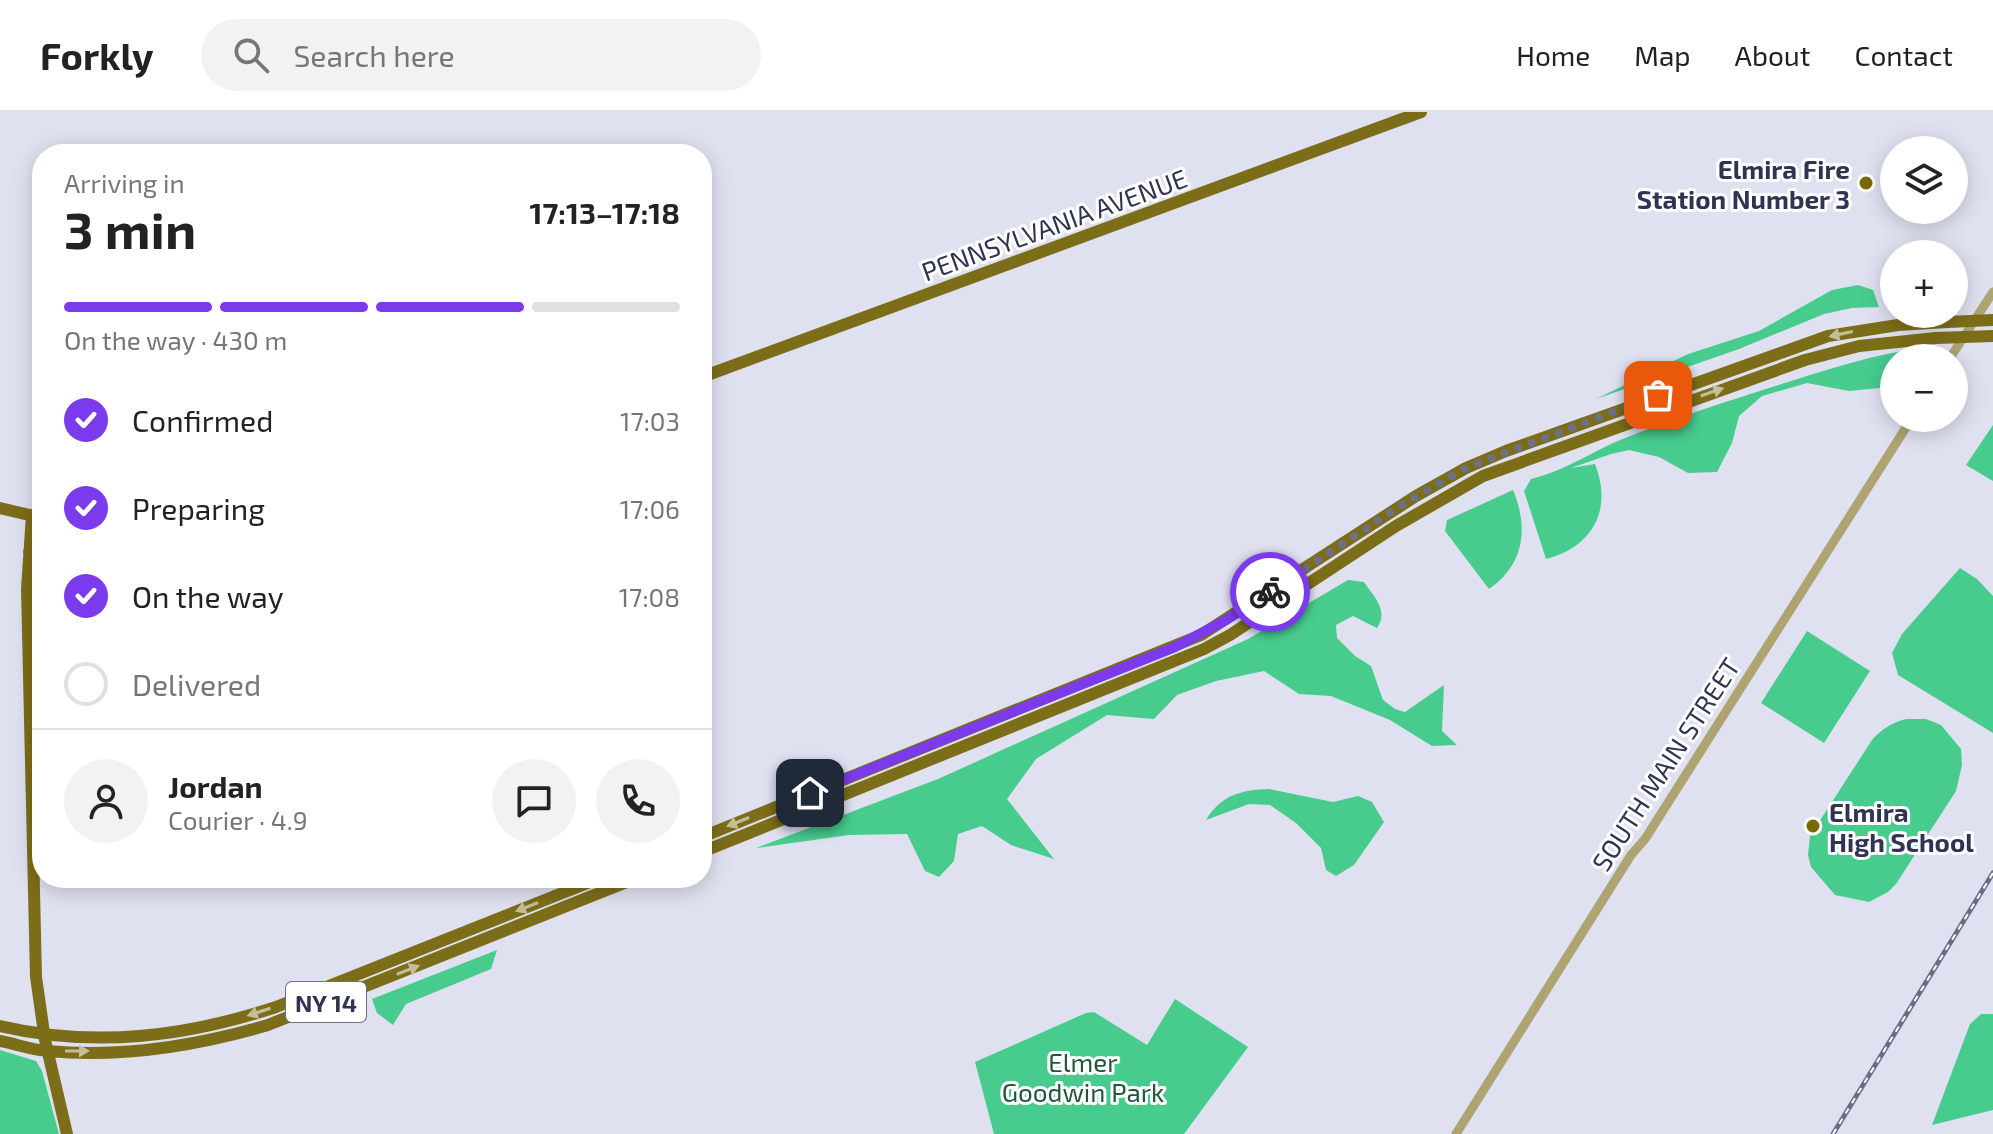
<!DOCTYPE html>
<html lang="en">
<head>
<meta charset="utf-8">
<style>
  :root { --surface:#fff; --page:#f2f2f2; --text:#222; --muted:#767676; --line:#e0e0e0; --accent:#7c3aed }
  body { margin:0; font-family:"Exo 2",sans-serif; background:var(--page); color:var(--text); height:100vh; display:flex; flex-direction:column; font-size:30px; white-space:nowrap }
  * { box-sizing:border-box; margin:0 }
  p { font-size:26px; color:var(--muted) }
  .icon { flex:none; width:44px; height:44px; fill:none; stroke:currentColor; stroke-width:2; stroke-linecap:round; stroke-linejoin:round }
  .map { position:relative; flex:1; overflow:hidden }
  .sheet { position:absolute; left:32px; top:32px; width:680px; height:744px; display:flex; flex-direction:column; background:var(--surface); border-radius:32px; box-shadow:0 4px 20px #0003 }
  .sheet>* { flex:none }
  .fabs { position:absolute; left:1880px; top:24px; display:grid; gap:16px }
  .fabs a { display:grid; place-items:center; width:88px; height:88px; border-radius:50%; background:var(--surface); box-shadow:0 4px 20px #0003; font-size:40px }
  .pin { position:absolute; display:grid; place-items:center; width:68px; height:68px; color:#fff; margin:-34px; border-radius:16px; box-shadow:0 4px 12px #0006 }
  .courier { position:absolute; display:grid; place-items:center; width:80px; height:80px; margin:-40px; border:6px solid #7c3aed; border-radius:50%; background:#fff; color:#222; box-shadow:0 2px 10px #0007 }
  .head em { font-style:normal; font-weight:700 }
  .head div { display:flex; flex-direction:column-reverse }
  .head { display:flex; align-items:center; justify-content:space-between; height:136px; padding:0 32px }
  h1 { font-size:52px; font-weight:700; line-height:60px }
  .bar { display:grid; grid-template-columns:repeat(4,1fr); gap:12px 8px; align-content:center; height:96px; padding:0 32px }
  .bar i { height:10px; border-radius:6px; background:var(--line) }
  .bar .selected { background:var(--accent) }
  .bar p { grid-column:span 4 }
  .line { display:flex; align-items:center; gap:20px; padding:0 32px; border-top:2px solid var(--line) }
  .line div { flex:1 }
  .round { display:grid; place-items:center; flex:none; width:84px; height:84px; border-radius:42px; background:var(--page) }
  ol { padding:0 32px; list-style:none }
  li { display:flex; align-items:center; gap:24px; height:88px }
  li p { margin-inline-start:auto }
  li .icon { padding:8px; border-radius:50%; background:var(--accent); color:#fff; stroke-width:4 }
  li:last-child { color:var(--muted) }
  li i { width:44px; height:44px; border:4px solid var(--line); border-radius:50% }
  header { display:flex; align-items:center; gap:48px; box-sizing:border-box; height:112px; padding:0 40px; background:var(--surface); border-bottom:2px solid var(--line) }
  header strong { font-size:38px }
  nav { display:flex; gap:44px; margin-inline-start:auto; font-size:28px }
  .search { width:560px; height:72px; background:var(--page); display:flex; align-items:center; gap:20px; box-sizing:border-box; padding:0 28px; border-radius:44px; color:var(--muted); font-size:30px }
  .map>svg:first-child { display:block }
  .green { fill:#47cc8e }
  .lines { fill:none; stroke-linecap:round; stroke-linejoin:round }
  .minor { stroke:#ada472; stroke-width:9 }
  .major { stroke:#7c6e18; stroke-width:12 }
  .rail-casing { stroke:#6b6d87; stroke-width:5 }
  .rail { stroke:#fff; stroke-width:2; stroke-dasharray:6; stroke-linecap:butt }
  .major-bridge { stroke:#7c6e18; stroke-width:12 }
  .oneway { fill:#c4be97 }
  .done { stroke:#6e708a; stroke-width:8; stroke-dasharray:0 14.4 }
  .route { stroke:#7c3aed; stroke-width:10 }
  .poi-dot { fill:#796a01; stroke:#fff; stroke-width:3 }
  .labels { text-anchor:middle; dominant-baseline:central; stroke-width:6; stroke-linejoin:round; paint-order:stroke }
  .shield { fill:#fff; stroke:#6f7086; stroke-width:2 }
  .shield-label { font-size:24px; font-weight:bold; fill:#313352 }
  .poi-label { font-size:26px; font-weight:bold; fill:#313352; stroke:#fff; text-anchor:end }
  .street-label { font-size:26px; fill:#313352; stroke:#fff }
  .park-label { font-size:26px; fill:#22573c; stroke:#fff }
</style>
</head>
<body>
<header>
<strong>Forkly</strong>
<div class="search"><svg class="icon" aria-label="search" viewBox="0 0 24 24"><circle cx="10" cy="10" r="6"/><path d="M15 15l6 6"/></svg>Search here</div>
<nav><a>Home</a><a>Map</a><a>About</a><a>Contact</a></nav>
</header>
<div class="map">
<svg width="1993" height="1022" viewBox="0 0 1993 1022">
  <rect width="100%" height="100%" fill="#dfe1f1"/>
  <path class="green" d="M1858,173L1873,178L1879,195L1852,196L1824,202L1739,237L1596,287L1688,242L1759,219L1832,178Z
    M1924,236L1936,237L1939,240L1936,246H1894V281L1880,276L1849,279L1807,271L1762,284L1739,304L1732,331L1717,360L1688,361L1659,345L1629,338L1611,342L1571,356L1595,352C1613,397 1593,435 1546,447L1524,379L1531,367C1562,360 1590,341 1620,328C1675,306 1731,288 1788,270C1832,256 1878,241 1924,236Z
    M1993,313V369L1966,353Z
    M1513,378C1529,416 1524,453 1489,477L1445,419L1447,408Z
    M1960,456L1977,467L1993,484V621L1898,563L1892,541L1902,522Z
    M1348,468L1364,470C1374,485 1389,498 1377,516L1353,504L1336,513L1337,526L1355,544L1371,554L1383,588L1395,597L1405,600L1444,573L1442,619L1457,633L1432,634L1390,608L1331,584L1299,582L1264,559L1216,569L1177,583L1154,607L1107,603L1036,647L1007,687L1054,747L1011,733L982,714L958,722L954,749L939,765L925,759L907,722L849,723L756,736L938,667L1248,527Z
    M1807,519L1870,559L1824,631L1761,591Z
    M1906,607H1926L1941,613L1961,637L1962,653L1956,679L1896,772L1888,780L1869,790L1835,783L1811,755L1808,743L1810,724L1872,628C1882,617 1891,611 1906,607Z
    M1269,677L1333,690L1358,684L1372,690L1384,710L1354,753L1336,764L1326,758L1321,736L1296,711L1270,693L1249,692L1206,708C1221,683 1241,678 1269,677Z
    M497,838L491,857L406,892L393,913L377,901L372,887Z
    M1175,887L1248,935L1184,1022H994L975,950L1086,901L1094,900L1147,933Z
    M1981,902H1993V998L1932,1013L1970,912Z
    M0,938L36,949L42,959L59,1022H0Z"/>
  <g class="lines">
    <path class="minor" d="M1950,246L1993,180
      M1456,1022L1631,743L1645,727L1912,306"/>
    <path class="major" d="M702,265L1421,0
      M0,396L42,406
      M32,403L27,477L36,865L45,928L67,1022
      M29,440L42,425
      M702,725L1201,523L1416,384L1466,356L1506,339L1828,224L1898,213L1947,210
      M702,740L1204,537L1230,523L1396,414L1483,364L1805,248L1859,234L1936,226
      M0,914C95,936 185,925 276,895L600,766
      M0,929C16,932 32,938 48,939C123,946 196,934 268,913L637,766"/>
    <defs>
      <path id="rail" d="M1833,1022L1993,761"/>
    </defs>
    <use href="#rail" class="rail-casing"/>
    <use href="#rail" class="rail"/>
    <path class="major-bridge" d="M1947,210L1993,208
      M1936,226L1993,224"/>
  </g>
  <defs><path id="oneway-solid" d="M-6-.8H1V-3.2L6.5 0L1 3.2V.8H-6Z" transform="scale(2)"/></defs>
  <g class="oneway">
    <use href="#oneway-solid" transform="translate(1841 222) rotate(168)"/>
    <use href="#oneway-solid" transform="translate(1712 280) rotate(-19)"/>
    <use href="#oneway-solid" transform="translate(738 710) rotate(158)"/>
    <use href="#oneway-solid" transform="translate(527 795) rotate(158)"/>
    <use href="#oneway-solid" transform="translate(408 858) rotate(-21)"/>
    <use href="#oneway-solid" transform="translate(259 900) rotate(162)"/>
    <use href="#oneway-solid" transform="translate(77 939)"/>
  </g>
  <g class="lines">
    <path class="done" d="M1270,480L1400,394L1466,356L1658,283"/>
    <path class="route" d="M810,681L1175,535L1226,508L1270,480"/>
  </g>
  <g class="poi-dot">
    <circle cx="1866" cy="71" r="8"/>
    <circle cx="1813" cy="714" r="8"/>
  </g>
  <g class="labels">
    <rect class="shield" x="286" y="870" width="80" height="40" rx="6"/>
    <g class="shield-label">
      <text x="326" y="890">NY 14</text>
    </g>
    <g class="poi-label">
      <text x="1850" y="56">Elmira Fire<tspan x="1850" dy="30">Station Number 3</tspan></text>
      <text x="1829" y="699" text-anchor="start">Elmira<tspan x="1829" dy="30">High School</tspan></text>
    </g>
    <g class="street-label">
      <text transform="translate(1054 112) rotate(-20)">PENNSYLVANIA AVENUE</text>
      <text transform="translate(1665 652) rotate(-57)">SOUTH MAIN STREET</text>
    </g>
    <g class="park-label">
      <text x="1083" y="949">Elmer<tspan x="1083" dy="30">Goodwin Park</tspan></text>
    </g>
  </g>
</svg>
<div class="fabs">
<a><svg class="icon" aria-label="layers" viewBox="0 0 24 24"><path d="M12 4l9 5-9 5-9-5zM3 14l9 5 9-5"/></svg></a>
<a>+</a>
<a>−</a>
</div>
<div class="pin" style="left:1658px;top:283px;background:#ea580c"><svg class="icon" aria-label="bag" viewBox="0 0 24 24"><path d="M5 8h14l-1 12H6zM9 8a3 3 0 0 1 6 0"/></svg></div>
<div class="pin" style="left:810px;top:681px;background:#1f2937"><svg class="icon" aria-label="home" viewBox="0 0 24 24"><path d="M3 11l9-7 9 7M6 9v11h12V9"/></svg></div>
<div class="courier" style="left:1270px;top:480px"><svg class="icon" aria-label="bike" viewBox="0 0 24 24"><circle cx="6" cy="16" r="4"/><circle cx="18" cy="16" r="4"/><path d="M6 16l4-8h5l3 8M10 8l3 8H6M13 5h3"/></svg></div>
<section class="sheet">
<div class="head"><div><h1>3 min</h1><p>Arriving in</p></div><em>17:13–17:18</em></div>
<div class="bar"><i class="selected"></i><i class="selected"></i><i class="selected"></i><i></i><p>On the way · 430 m</p></div>
<ol>
<li><svg class="icon" aria-label="check" viewBox="0 0 24 24"><path d="M5 12l5 5 9-10"/></svg>Confirmed<p>17:03</p></li>
<li><svg class="icon" aria-label="check" viewBox="0 0 24 24"><path d="M5 12l5 5 9-10"/></svg>Preparing<p>17:06</p></li>
<li><svg class="icon" aria-label="check" viewBox="0 0 24 24"><path d="M5 12l5 5 9-10"/></svg>On the way<p>17:08</p></li>
<li><i></i>Delivered</li>
</ol>
<div class="line" style="height:144px"><a class="round"><svg class="icon" aria-label="person" viewBox="0 0 24 24"><circle cx="12" cy="8" r="4"/><path d="M4 21q1-7 8-7t8 7"/></svg></a><div><b>Jordan</b><p>Courier · 4.9</p></div><a class="round"><svg class="icon" aria-label="chat" viewBox="0 0 24 24"><path d="M4 5h16v11H9l-5 4z"/></svg></a><a class="round"><svg class="icon" aria-label="phone" viewBox="0 0 24 24"><path d="M5 4h4l2 5-3 2q2 4 5 5l2-3 5 2v4C11 20 4 13 5 4z"/></svg></a></div>
</section>
</div>
</body>
</html>
